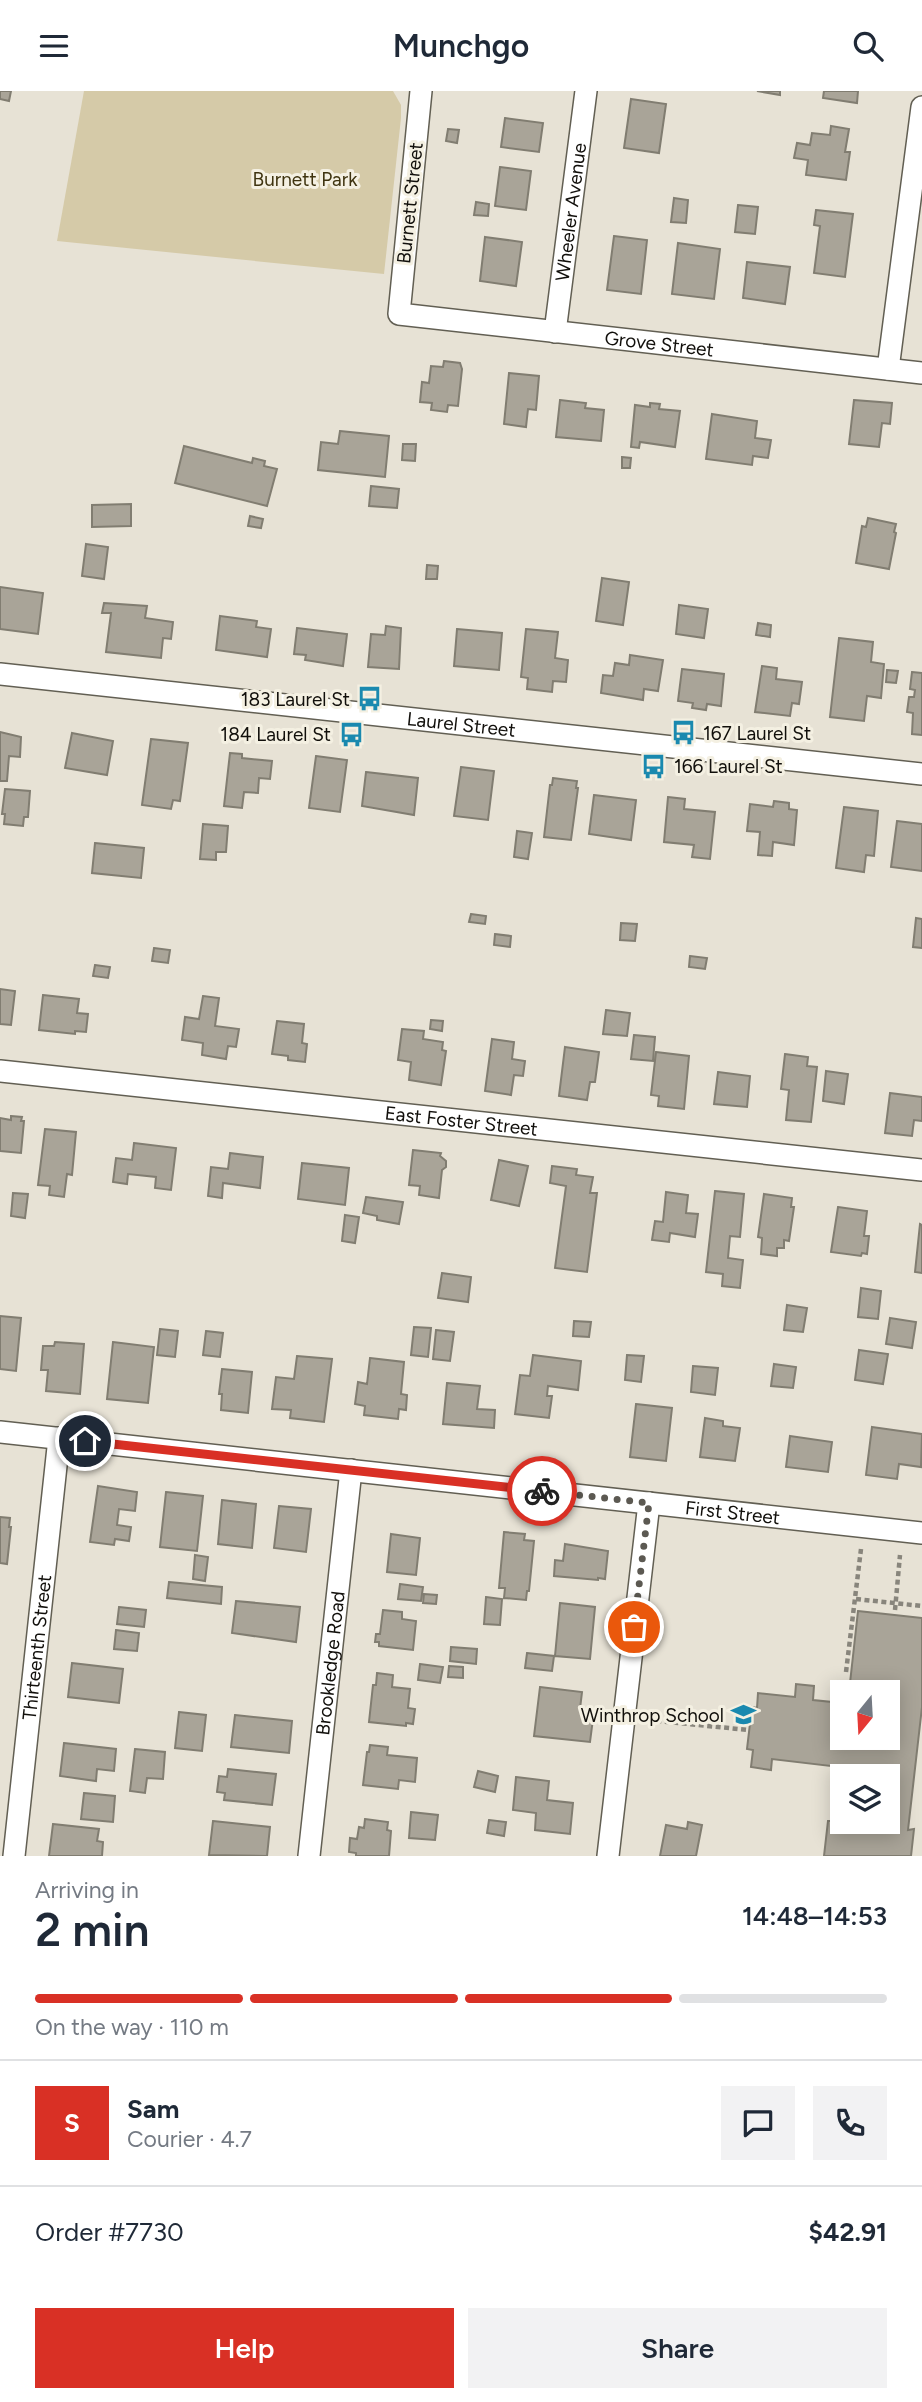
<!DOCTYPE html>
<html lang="en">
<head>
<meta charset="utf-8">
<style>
  :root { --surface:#fff; --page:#f2f2f3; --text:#1f2937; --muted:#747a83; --line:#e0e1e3; --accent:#d93025 }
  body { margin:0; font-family:Figtree,sans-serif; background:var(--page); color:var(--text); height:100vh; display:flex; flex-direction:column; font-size:26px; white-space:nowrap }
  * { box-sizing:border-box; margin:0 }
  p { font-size:23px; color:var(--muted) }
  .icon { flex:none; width:38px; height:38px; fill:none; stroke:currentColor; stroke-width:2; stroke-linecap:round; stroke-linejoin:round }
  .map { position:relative; height:1765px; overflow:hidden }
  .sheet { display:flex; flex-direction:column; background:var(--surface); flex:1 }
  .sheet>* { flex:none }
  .needle { width:46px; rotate:198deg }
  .buttons { position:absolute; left:830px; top:1589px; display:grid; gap:14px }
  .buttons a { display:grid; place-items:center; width:70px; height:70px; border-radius:0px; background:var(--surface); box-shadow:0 4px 18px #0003; font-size:35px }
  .pin { position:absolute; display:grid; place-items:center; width:60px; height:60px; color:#fff; margin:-30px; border:4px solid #fff; border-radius:50%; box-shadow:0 2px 7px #0007 }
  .courier { position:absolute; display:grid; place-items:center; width:70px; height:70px; margin:-35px; border:5px solid #d93025; border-radius:50%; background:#fff; color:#222; box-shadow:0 2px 9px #0007 }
  .headline em { font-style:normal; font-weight:600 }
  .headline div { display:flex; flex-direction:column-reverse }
  .headline { display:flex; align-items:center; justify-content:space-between; height:119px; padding:0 35px }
  h1 { font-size:46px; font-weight:600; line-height:52px }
  .bar { display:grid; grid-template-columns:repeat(4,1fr); gap:10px 7px; align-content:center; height:84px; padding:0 35px }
  .bar i { height:9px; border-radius:5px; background:var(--line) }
  .bar .active { background:var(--accent) }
  .bar p { grid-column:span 4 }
  .line { display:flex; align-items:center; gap:18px; padding:0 35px; border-top:2px solid var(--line) }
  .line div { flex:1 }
  .round { display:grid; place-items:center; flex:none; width:74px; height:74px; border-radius:0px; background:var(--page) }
  .action { display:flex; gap:14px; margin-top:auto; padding:14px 35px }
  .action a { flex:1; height:80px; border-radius:0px; background:var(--accent); color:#fff; font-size:28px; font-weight:600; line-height:80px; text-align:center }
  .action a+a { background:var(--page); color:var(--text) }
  header { display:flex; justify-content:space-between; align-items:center; height:91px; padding:0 35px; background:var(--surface); font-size:32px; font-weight:600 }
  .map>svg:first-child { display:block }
  .green { fill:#d5caa8 }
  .building { fill:#a9a498; stroke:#817d71; stroke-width:2; fill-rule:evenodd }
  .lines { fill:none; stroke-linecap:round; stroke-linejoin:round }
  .street-casing { stroke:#625f53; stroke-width:24 }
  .path { stroke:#88857c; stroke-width:4.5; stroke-dasharray:5 3.5; stroke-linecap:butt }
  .street { stroke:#fff; stroke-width:21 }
  .done { stroke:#5c5952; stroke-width:7; stroke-dasharray:0 12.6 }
  .route { stroke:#d93025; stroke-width:9 }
  .labels { text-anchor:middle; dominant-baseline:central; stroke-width:6; stroke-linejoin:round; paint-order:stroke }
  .park-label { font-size:19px; fill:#3e330f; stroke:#f4f0e2 }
  .street-label { font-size:19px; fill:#110f0b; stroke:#f4f0e2 }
  .poi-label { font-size:19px; fill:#110f0b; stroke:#f4f0e2; text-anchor:end }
</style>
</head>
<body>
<header><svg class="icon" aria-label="menu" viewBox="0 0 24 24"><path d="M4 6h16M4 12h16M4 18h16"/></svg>Munchgo<svg class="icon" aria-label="search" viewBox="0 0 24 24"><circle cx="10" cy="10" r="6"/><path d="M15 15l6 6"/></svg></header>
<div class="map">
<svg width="922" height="1765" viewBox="0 0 922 1765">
  <rect width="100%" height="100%" fill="#e7e2d5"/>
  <path class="green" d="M84,0H393L401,14V27L384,183L57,150Z"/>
  <path class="building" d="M0,0H11L9,10L0,8Z
    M757,0H780V4Z
    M824,0H858L857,12L823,7Z
    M631,8L666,13L659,62L624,57Z
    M505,27L543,32L539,61L501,56Z
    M831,35L849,38L845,61H850L846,89L806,84L808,69L794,67L797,52L810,54L812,42L830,44Z
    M448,38L459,39L457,52L446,50Z
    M500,76L531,80L526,119L495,115Z
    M674,107L688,109L686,132L671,131Z
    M476,111L489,113L488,125L474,124Z
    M738,114L758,116L755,143L735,141Z
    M816,119L853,123L845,186L814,182L820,135L814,134Z
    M614,145L647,149L641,203L607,199Z
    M485,146L522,151L516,195L480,190Z
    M678,152L720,158L714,208L672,203Z
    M747,171L790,176L785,213L743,207Z
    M444,270L460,272L462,278L458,315L448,314L447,321L431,319L432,312L420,311L422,291L429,292L431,275L443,276Z
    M509,282L539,285L536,319L528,318L526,336L504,333Z
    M560,309L586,312L585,317L604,319L601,350L556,346Z
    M854,309L892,312L890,333L882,332L879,356L849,353Z
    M650,312L660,313L659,318L680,320L675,356L640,351L639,357L631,356L635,314L650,316Z
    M712,323L757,330L755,347L771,349L768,367L753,365L752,374L706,368Z
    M340,340L389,345L385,386L318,379L321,351L338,353Z
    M403,353H416L415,370L402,369Z
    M184,355L252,372L253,367L265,370L264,375L277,378L267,415L175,392Z
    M622,366L631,367L630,377H622Z
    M371,395L399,398L397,417L369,415Z
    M131,413V435L92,436V414Z
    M250,425L263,428L261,437L248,435Z
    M868,427L896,433L894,441L896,442L889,478L856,472L862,435L866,436Z
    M86,453L108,456L104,488L82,485Z
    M427,474L438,475L437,488H426Z
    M602,487L629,491L623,534L596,530Z
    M0,496L43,502L38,543L0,538Z
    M104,512L147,515L145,527L173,531L171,548L163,547L161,567L106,561L111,522H102Z
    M679,514L708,518L704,547L676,543Z
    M220,525L257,530L256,536L271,538L267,566L216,559Z
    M758,532L771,534L770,546L756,544Z
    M386,535L401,537L399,578L368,576L371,543L385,544Z
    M297,537L347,543L343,575L305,569L306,564L294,563Z
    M457,538L502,542L499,579L454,575Z
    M526,538L558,541L555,567L568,569L566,591L553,590L552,601L527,598L528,587L521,586Z
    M839,547L873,551L871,571L884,573L881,607L867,605L864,630L830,626Z
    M630,564L663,569L658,600L644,598L643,609L601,602L603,584L613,585L615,572L629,574Z
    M762,575L777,577L776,588L802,591L799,613L792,612L790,625L755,621Z
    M682,578L724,583L721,615L707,613L706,619L692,617L693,612L678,610Z
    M887,579L898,580L896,592L886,591Z
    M912,581L922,582V644L912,643L913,622L907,621L909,606H914L915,599L910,598Z
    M0,641L21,646L20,666L9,665L7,690H0Z
    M72,642L113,650L107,684L65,677Z
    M151,648L188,652L180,710L173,709L171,718L142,714Z
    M230,662L242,663V667L272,670L270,688L259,687L258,702L244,701L242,717L224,715Z
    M316,665L347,669L340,721L309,717Z
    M461,676L494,680L488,729L454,725Z
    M366,681L418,687L414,724L362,715Z
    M553,687L577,690L576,697H578L571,749L544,746L550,694H552Z
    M5,698L30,700L28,726H24L23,735L4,733L5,723H2Z
    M594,704L636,709L631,749L589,743Z
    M668,706L685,708L684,718L715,721L710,768L692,766L694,754L664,751Z
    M774,710L789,712V718L797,719L794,754L773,751L772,765L758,764L760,741L747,740L750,713L773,716Z
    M844,716L878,720L874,765L866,764L864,781L836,777Z
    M897,730L922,733V780L891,776Z
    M203,733L228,735L226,761H216V769L200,768Z
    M517,740L532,742L528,768L514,766Z
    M95,752L144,757L141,787L92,782Z
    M471,823L486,825L485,833L469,831Z
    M916,827L922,828V857L913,856Z
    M621,832L637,833L635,850L620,849Z
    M495,843L511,845L510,856L494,854Z
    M154,857L170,859L168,872L152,870Z
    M690,865L707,867L705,878L689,876Z
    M95,874L110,876L108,887L93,885Z
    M0,898L15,900L11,934L0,933Z
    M43,904L79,908L77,922L88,923L86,941L75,940V943L39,939Z
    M203,905L219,907L215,935L239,938L236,956L228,955L226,968L202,964L203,952L182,949L185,926L199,928Z
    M606,919L630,922L627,945L603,943Z
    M431,929L443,930L442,940L430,938Z
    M277,930L304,933L302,952L307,953L305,971L288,969V965L272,963Z
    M402,938L424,940L423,948L443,951L442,959L446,960L441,994L409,989L411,971L398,969Z
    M634,944L655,946L653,970L631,968Z
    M492,948L514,951L512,968L525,970L523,985L514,984L511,1004L485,1000Z
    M565,956L599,961L595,991H590L587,1009L559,1005Z
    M656,961L689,965L684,1018L658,1015L659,1005L651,1004Z
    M785,963L808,966L807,975L817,976L811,1031L786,1029L789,999L781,998Z
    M826,980L848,983L844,1013L823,1010Z
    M718,981L750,985L747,1016L714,1013Z
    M890,1002L922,1006V1030L914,1029L912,1045L885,1042Z
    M11,1025L22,1026L21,1030H24L21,1062L0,1060V1027L11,1029Z
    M45,1038L76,1041L72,1084L67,1083L64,1106L49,1104L50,1095L38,1094Z
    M134,1052L176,1057L171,1099L155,1097L156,1086L128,1083L127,1093L113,1091L116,1067L132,1069Z
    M413,1059L441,1062L440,1065L446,1070V1076L442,1079L439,1107L419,1104L420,1095L409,1094Z
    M230,1062L263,1066L260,1097L223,1092L222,1107L208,1105L211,1076L228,1078Z
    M499,1069L528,1075L519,1115L491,1109Z
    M302,1072L349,1077L345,1114L298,1108Z
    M552,1075L577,1078L576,1084L593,1086L590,1102H597L587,1181L555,1177L566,1095L550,1092Z
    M715,1100L744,1103L740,1146L730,1145L728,1167L743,1169L740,1197L722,1195L723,1183L706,1181Z
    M666,1101L688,1104L686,1122L698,1123L695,1146L670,1142L669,1151L652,1149L655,1130L663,1131Z
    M13,1102L28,1103L25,1127L11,1125Z
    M764,1103L792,1107L791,1116H794L789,1150L784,1149V1157H777V1165L761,1163L762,1147L758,1146Z
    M366,1106L403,1111L399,1133L377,1129V1125L363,1122Z
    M838,1116L867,1120L864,1145H869L867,1163L862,1162L861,1165L831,1161Z
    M345,1124L359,1126L355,1152L342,1150Z
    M920,1133L922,1134V1182L915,1181Z
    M442,1182L471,1186L468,1211L438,1207Z
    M861,1197L881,1200L878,1228L858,1226Z
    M787,1214L807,1217L803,1241L784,1239Z
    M0,1225L21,1227L16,1280L0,1278Z
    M890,1227L916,1231L912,1257L886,1253Z
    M574,1230L591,1231L589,1246L573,1245Z
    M414,1236L431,1237L428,1266L411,1264Z
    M160,1238L178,1240L175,1266L157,1264Z
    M436,1239L454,1241L450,1270L433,1268Z
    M206,1240L223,1242L220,1266L203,1264Z
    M55,1251L84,1253L80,1303L46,1300L48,1279H41L43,1255H54Z
    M113,1251L154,1256L148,1312L107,1308Z
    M859,1259L888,1263L883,1293L855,1289Z
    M533,1264L581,1270L578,1299L548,1295L547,1305H552L549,1327L515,1323L520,1284L530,1285Z
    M627,1264L644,1265L641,1291L625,1289Z
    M297,1265L332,1268L324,1331L290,1327L291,1319L272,1318L276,1286L294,1288Z
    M370,1267L404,1271L401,1303L407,1304L406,1319L399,1318L398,1328L364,1324L365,1315L355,1313L358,1291L367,1293Z
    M774,1273L796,1276L793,1297L771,1295Z
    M693,1275L718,1277L715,1304L691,1301Z
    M222,1278L252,1281L248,1322L221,1319L222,1303H219Z
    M447,1292L480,1295L477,1318L495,1319L494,1337L443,1333Z
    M636,1313L672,1317L666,1370L630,1366Z
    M705,1327L723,1330V1335L740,1337L735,1370L700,1366Z
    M872,1336L922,1343L921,1376L899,1373L897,1388L866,1384Z
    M790,1345L832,1351L828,1381L786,1376Z
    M98,1395L137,1401L135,1420L119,1418L117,1434L131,1436L129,1450L115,1448L114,1454L90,1451Z
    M166,1401L203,1405L197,1460L160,1456Z
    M222,1409L256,1413L252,1457L218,1453Z
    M279,1415L311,1418L306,1461L274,1457Z
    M0,1426L10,1427L9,1436H11L7,1473L0,1472Z
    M504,1441L525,1443L524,1449L534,1450L529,1500H527L526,1509L504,1507L505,1497H499Z
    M391,1443L420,1447L416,1484L387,1481Z
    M565,1453L608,1460L605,1488L598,1487V1489L554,1485L555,1469L563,1470Z
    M195,1464L208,1466L205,1490L193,1488Z
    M169,1491L222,1496L221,1513L167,1507Z
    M400,1493L423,1496L421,1510L398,1508Z
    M424,1503L437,1504L436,1513L423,1512Z
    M486,1506L502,1508L500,1534L484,1533Z
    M236,1510L300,1516L296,1551L232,1542Z
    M560,1512L595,1516L590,1568L555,1565Z
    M119,1516L146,1519L144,1536L117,1533Z
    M383,1519L402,1521V1528L416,1530L413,1559L379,1555V1551H375L376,1543H380Z
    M858,1520L922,1527V1616L908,1739L914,1738L911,1765H824L828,1730H833L840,1676L772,1668L771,1679L751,1676L753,1659L747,1658L752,1616L757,1617L758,1602L795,1606L796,1593L814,1595L813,1609L842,1612V1647H887V1601H849ZM842,1685H887V1731H842Z
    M116,1539L139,1542L137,1560L114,1558Z
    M451,1556L477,1558L476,1573L450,1570Z
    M527,1562L554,1565L552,1580L525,1577Z
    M72,1572L123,1578L119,1612L68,1606Z
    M420,1573L443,1576L440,1592L418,1589Z
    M449,1575L463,1576V1587L448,1586Z
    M377,1582L393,1584L392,1596L410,1598L408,1617L415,1618L413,1633L406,1632V1635L369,1631L373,1594H376Z
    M540,1596L582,1601L580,1618L594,1620L590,1651L534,1645Z
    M179,1621L206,1624L202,1660L175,1657Z
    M235,1624L292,1630L289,1662L231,1656Z
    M64,1652L116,1658L114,1680L97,1678L96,1690L60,1685Z
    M370,1654L388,1656L387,1664L417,1667L415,1691L399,1689L398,1698L363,1694L367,1661H369Z
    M135,1658L165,1661L163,1688L147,1687L145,1702L130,1700Z
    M228,1678L276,1683L272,1714L224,1709L225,1702L217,1701L219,1685L227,1686Z
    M478,1680L498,1685L495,1701L474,1696Z
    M516,1686L549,1690L547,1709L573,1712L570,1743L535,1739L536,1722L513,1719Z
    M84,1702L115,1705L113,1731L81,1728Z
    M411,1721L438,1724L435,1749L409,1747Z
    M365,1728L388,1731L387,1739L391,1740L389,1765H356V1762L349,1761L350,1747L357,1748L359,1736L364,1737Z
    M489,1729L506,1731L504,1745L487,1742Z
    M213,1730L270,1736L267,1765L209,1764Z
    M688,1731L702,1734L696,1765H660L666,1734L687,1738Z
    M53,1733L99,1738L97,1750L103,1751L102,1765H49Z"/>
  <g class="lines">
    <defs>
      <g id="street">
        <path id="s1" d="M421,0L399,223L922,282"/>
        <path id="s2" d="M555,241L586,0"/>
        <path d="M888,278L922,16"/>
        <path id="s3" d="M0,583L922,683"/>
        <path id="s4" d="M0,980L922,1079"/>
        <path id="s5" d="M0,1341L922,1442"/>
        <path id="s6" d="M14,1765L59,1347"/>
        <path id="s7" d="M309,1765L351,1379"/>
        <path d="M608,1765L649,1412"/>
      </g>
    </defs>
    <use href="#street" class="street-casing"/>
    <path class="path" d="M856,1508L922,1515
      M895,1519L900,1464
      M846,1581L861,1458
      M648,1629L748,1639"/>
    <use href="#street" class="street"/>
  </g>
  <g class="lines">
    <path class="done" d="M542,1400L649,1412L634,1536"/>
    <path class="route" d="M85,1350L542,1400"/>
  </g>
  <defs>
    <symbol id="bus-bare" viewBox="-9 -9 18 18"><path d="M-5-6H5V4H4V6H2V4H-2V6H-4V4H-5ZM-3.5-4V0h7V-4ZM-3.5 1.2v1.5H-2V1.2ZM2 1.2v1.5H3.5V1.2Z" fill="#1a89af" stroke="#f4f0e2" stroke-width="2.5" paint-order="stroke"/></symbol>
    <symbol id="school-bare" viewBox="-9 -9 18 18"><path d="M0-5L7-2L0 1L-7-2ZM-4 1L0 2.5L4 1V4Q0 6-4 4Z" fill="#1a89af" stroke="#f4f0e2" stroke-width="2.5" paint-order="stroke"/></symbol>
  </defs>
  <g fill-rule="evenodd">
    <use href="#bus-bare" x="352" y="590" width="35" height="35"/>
    <use href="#bus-bare" x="666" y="624" width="35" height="35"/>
    <use href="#bus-bare" x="334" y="626" width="35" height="35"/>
    <use href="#bus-bare" x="636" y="658" width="35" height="35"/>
    <use href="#school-bare" x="726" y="1606" width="35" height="35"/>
  </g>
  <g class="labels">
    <g class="park-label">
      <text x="305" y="88">Burnett Park</text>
    </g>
    <g class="street-label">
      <text transform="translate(410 112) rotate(-84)">Burnett Street</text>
      <text stroke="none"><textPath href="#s2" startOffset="121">Wheeler Avenue</textPath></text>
      <text stroke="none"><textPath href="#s1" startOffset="486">Grove Street</textPath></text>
      <text stroke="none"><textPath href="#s3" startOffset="464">Laurel Street</textPath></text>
      <text stroke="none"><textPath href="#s4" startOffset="464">East Foster Street</textPath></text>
      <text stroke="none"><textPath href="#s5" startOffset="737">First Street</textPath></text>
      <text stroke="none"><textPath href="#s6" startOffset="210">Thirteenth Street</textPath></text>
      <text stroke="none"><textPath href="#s7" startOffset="194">Brookledge Road</textPath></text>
    </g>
    <g class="poi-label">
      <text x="350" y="608">183 Laurel St</text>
      <text x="703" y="642" text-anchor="start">167 Laurel St</text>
      <text x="331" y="643">184 Laurel St</text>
      <text x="674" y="675" text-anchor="start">166 Laurel St</text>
      <text x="724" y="1624">Winthrop School</text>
    </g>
  </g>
</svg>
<div class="buttons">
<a><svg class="needle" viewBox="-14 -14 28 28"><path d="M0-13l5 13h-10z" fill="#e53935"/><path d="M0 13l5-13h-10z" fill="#747a83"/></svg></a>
<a><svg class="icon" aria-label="layers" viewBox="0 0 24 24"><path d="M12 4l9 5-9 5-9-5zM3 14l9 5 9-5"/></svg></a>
</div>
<div class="pin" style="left:634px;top:1536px;background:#ea580c"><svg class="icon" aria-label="bag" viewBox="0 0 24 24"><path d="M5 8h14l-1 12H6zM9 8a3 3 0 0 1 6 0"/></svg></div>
<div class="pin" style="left:85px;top:1350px;background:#1f2937"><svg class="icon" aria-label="home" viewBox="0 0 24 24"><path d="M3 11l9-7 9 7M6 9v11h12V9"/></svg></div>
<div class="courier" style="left:542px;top:1400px"><svg class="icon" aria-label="bike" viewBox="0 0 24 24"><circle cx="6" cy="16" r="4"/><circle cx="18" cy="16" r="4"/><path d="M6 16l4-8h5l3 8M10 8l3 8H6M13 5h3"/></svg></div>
</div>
<section class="sheet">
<div class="headline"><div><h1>2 min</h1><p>Arriving in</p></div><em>14:48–14:53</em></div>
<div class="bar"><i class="active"></i><i class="active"></i><i class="active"></i><i></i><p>On the way · 110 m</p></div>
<div class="line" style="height:126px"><b class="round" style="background:var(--accent);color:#fff">S</b><div><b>Sam</b><p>Courier · 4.7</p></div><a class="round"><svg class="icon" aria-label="chat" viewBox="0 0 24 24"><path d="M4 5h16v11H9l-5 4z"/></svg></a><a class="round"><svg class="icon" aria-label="phone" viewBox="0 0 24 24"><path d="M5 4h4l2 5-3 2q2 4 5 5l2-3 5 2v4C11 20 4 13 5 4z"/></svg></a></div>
<div class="line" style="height:91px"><div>Order #7730</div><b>$42.91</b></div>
<div class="action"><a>Help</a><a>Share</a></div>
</section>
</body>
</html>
